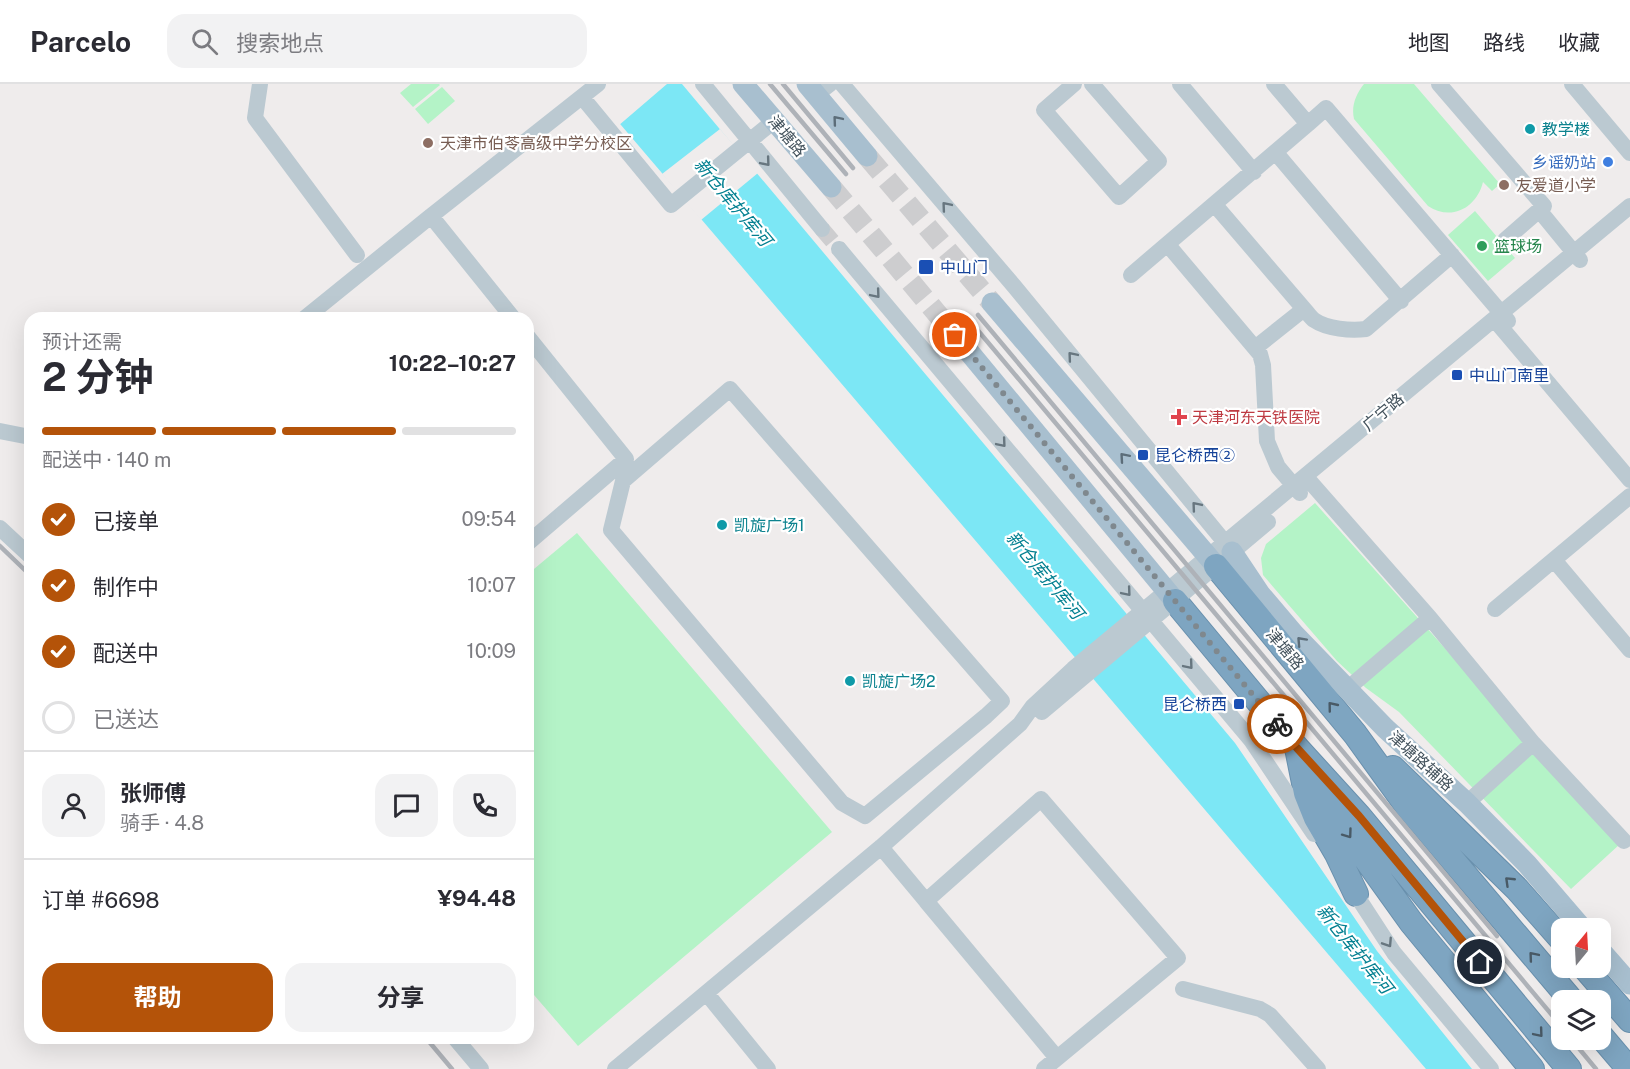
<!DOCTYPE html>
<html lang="zh">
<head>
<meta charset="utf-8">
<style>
  :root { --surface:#fff; --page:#f2f2f3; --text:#2b2b33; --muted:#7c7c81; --line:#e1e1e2; --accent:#b45309 }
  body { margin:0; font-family:"Public Sans","Noto Sans SC",sans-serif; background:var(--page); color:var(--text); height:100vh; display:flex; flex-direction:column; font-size:22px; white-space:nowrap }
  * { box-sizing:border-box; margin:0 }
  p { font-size:20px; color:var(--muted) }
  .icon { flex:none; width:33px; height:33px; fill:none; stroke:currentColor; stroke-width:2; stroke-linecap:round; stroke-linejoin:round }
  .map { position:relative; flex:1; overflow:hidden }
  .panel { position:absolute; left:24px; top:228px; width:510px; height:732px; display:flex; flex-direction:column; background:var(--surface); border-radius:18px; box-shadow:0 6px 24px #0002 }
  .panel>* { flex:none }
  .needle { width:39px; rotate:18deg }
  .fabs { position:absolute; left:1551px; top:834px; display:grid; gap:12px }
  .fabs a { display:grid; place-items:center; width:60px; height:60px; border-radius:12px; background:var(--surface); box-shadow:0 6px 24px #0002; font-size:30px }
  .pin { position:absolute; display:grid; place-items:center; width:51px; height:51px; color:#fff; margin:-26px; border:3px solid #fff; border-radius:50%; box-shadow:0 2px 6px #0007 }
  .courier { position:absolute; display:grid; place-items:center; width:60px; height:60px; margin:-30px; border:4px solid #b45309; border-radius:50%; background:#fff; color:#222; box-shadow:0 2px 8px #0007 }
  .overview em { font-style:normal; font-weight:700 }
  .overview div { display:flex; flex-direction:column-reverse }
  .overview { display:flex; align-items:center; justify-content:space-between; height:102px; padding:0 18px }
  h1 { font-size:39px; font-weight:700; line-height:45px }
  .bar { display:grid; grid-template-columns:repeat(4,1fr); gap:9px 6px; align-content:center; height:72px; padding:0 18px }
  .bar i { height:8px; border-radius:4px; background:var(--line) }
  .bar .current { background:var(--accent) }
  .bar p { grid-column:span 4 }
  .line { display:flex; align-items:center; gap:15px; padding:0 18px; border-top:2px solid var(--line) }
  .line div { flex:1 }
  .round { display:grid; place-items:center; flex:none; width:63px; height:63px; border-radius:18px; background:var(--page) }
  ol { padding:0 18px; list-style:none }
  li { display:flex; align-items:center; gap:18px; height:66px }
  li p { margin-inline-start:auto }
  li .icon { padding:6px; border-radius:50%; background:var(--accent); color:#fff; stroke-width:4 }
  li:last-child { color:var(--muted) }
  li i { width:33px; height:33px; border:3px solid var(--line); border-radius:50% }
  .button { display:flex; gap:12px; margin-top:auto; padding:12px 18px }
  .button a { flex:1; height:69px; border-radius:18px; background:var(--accent); color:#fff; font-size:24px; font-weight:700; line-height:69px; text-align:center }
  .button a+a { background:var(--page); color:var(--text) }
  header { display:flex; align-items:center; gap:36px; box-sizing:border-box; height:84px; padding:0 30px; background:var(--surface); border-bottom:2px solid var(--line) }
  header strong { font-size:28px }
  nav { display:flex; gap:33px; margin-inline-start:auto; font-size:21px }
  .search { width:420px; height:54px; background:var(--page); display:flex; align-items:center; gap:15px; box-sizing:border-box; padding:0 21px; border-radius:18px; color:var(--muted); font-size:22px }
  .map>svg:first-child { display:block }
  .green { fill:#b4f3c7 }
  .water { fill:#7ce7f5 }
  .pier { fill:#efecec }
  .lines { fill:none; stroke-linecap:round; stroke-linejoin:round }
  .minor-tunnel { stroke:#cdcdcf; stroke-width:16; stroke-dasharray:16 8; stroke-linecap:butt }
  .major-tunnel { stroke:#cdcdcf; stroke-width:21; stroke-dasharray:21 10; stroke-linecap:butt }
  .highway-casing { stroke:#6990ad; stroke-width:26 }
  .minor { stroke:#bbc9d1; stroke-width:16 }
  .major { stroke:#a8bfcf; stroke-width:21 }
  .highway { stroke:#7ea5c1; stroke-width:24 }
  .rail { stroke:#aeb2b8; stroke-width:4.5 }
  .oneway { stroke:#5c6d79 }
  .oneway2 { stroke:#67767f }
  .oneway3 { stroke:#495a66 }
  .done { stroke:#7f888e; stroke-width:6; stroke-dasharray:0 10.8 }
  .route { stroke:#b45309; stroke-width:8 }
  .culture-dot { fill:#0f9aa8; stroke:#fff; stroke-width:2 }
  .education-dot { fill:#8d6e63; stroke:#fff; stroke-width:2 }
  .shop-dot { fill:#3f7fe0; stroke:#fff; stroke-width:2 }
  .leisure-dot { fill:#2e9e5b; stroke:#fff; stroke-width:2 }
  .transit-dot { fill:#1a4fb4; stroke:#fff; stroke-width:2 }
  .health-dot { fill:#e0444e; stroke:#fff; stroke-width:2 }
  .labels { text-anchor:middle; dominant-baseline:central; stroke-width:4.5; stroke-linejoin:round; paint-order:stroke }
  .culture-label { font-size:16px; fill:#0d838f; stroke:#fff; text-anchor:start }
  .street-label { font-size:16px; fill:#43525c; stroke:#fff }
  .education-label { font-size:16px; fill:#785e54; stroke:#fff; text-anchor:start }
  .shop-label { font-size:16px; fill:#366cbe; stroke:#fff; text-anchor:end }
  .leisure-label { font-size:16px; fill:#27864d; stroke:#fff; text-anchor:start }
  .transit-label { font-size:16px; fill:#164399; stroke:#fff; text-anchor:start }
  .health-label { font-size:16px; fill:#be3a42; stroke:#fff; text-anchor:start }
  .water-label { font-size:18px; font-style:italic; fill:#038091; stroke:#fff }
</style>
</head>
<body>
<header>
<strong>Parcelo</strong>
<div class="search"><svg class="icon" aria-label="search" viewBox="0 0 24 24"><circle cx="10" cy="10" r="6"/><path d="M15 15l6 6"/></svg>搜索地点</div>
<nav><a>地图</a><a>路线</a><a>收藏</a></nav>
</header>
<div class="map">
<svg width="1630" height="985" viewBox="0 0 1630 985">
  <rect width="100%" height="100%" fill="#efecec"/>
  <path class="green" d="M411,0H439L440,1L413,23L400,9Z
    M1364,0H1414L1500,100L1492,107L1483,98C1477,123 1452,138 1428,122L1354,35C1351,22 1356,10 1364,0Z
    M442,3L455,17L428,40L415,25Z
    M1475,127L1515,174L1488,197L1448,151Z
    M1315,419L1620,760L1571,805L1399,628L1366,604L1337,577L1263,491L1261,474L1266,460Z
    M577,449L832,748L578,962L528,904V490Z"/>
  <path class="water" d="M586,0H682L1235,659L1377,867L1472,985H1426Z"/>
  <path class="pier" d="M583,0H667L618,42Z
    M720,45L758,89L701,136L662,90Z"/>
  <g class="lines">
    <path class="minor-tunnel" d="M822,145L839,165"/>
    <path class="major-tunnel" d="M867,72L992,219
      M831,103L955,251"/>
    <defs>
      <path id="highway" d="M1216,482L1355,650L1407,722L1571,916
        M1175,517L1297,664L1359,732L1569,985
        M1297,664L1306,709L1316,734L1337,770L1356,810
        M1393,684L1517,805L1562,856
        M1319,702L1340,739L1411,838L1532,985
        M1585,884L1630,936
        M1600,951L1629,985"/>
    </defs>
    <use href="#highway" class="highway-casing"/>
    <path class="minor" d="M260,0L255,34L357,171
      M703,0L822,145
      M842,0L1014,202L1232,467
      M1074,0L1044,26L1119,113L1159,77L1092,0
      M1180,0L1254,88
      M1439,0L1544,122L1505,156
      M1572,0L1630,69
      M816,11L830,0
      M582,13L671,121L774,37
      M1308,40L1326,24L1508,237
      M1276,69L1401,217
      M1215,121L1304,225
      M1539,126L1580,176
      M1168,161L1260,270L1263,281L1267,357L1278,383L1300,409
      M839,165L1251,656L1314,750
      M1131,191L1308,40L1274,0
      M305,234L431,132
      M513,234L431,132L598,0
      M1494,235L1630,396
      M528,253L626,375L528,459
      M1255,264L1304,225C1307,228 1310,233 1314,236C1327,245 1351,247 1366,245L1452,171
      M730,305L1002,617L986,632L865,732L842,719L611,446L623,397Z
      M0,347L30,353
      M1306,393L1430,534L1346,606
      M0,444L30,472
      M1554,476L1630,566
      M1495,525L1630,412
      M1430,534L1533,659L1624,757
      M1042,628L1268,438
      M1467,719L1533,659
      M881,763L926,817L1041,715L1178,874L1044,985
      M1351,803L1394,869L1491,985
      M926,817L1057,974
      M1183,905L1260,925L1270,931L1318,985
      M707,910L768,985
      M455,954L481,985
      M615,985L881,763L1020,640L1033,622L1073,585L1630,122"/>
    <path class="major" d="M743,0L831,103
      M807,0L867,72
      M992,219L1216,482L1230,490
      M955,251L1175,517
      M1232,468L1260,510L1294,550L1385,644L1467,719L1527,780L1582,844
      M1600,866L1630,900"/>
    <use href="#highway" class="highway"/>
    <path class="rail" d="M770,0L846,90
      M783,0L853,84
      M978,231L1497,852
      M970,237L1562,943
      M0,462L30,491
      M426,954L452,985
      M1572,956L1596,985"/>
  </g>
  <defs><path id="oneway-chevron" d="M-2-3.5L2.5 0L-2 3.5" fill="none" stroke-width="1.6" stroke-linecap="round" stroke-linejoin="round" transform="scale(1.5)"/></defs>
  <g class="oneway">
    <use href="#oneway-chevron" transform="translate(837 36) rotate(-130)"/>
    <use href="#oneway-chevron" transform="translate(1124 373) rotate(-131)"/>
    <use href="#oneway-chevron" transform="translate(1301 557) rotate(-133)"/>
  </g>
  <g class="oneway2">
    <use href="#oneway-chevron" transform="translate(766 78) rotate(50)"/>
    <use href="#oneway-chevron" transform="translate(946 122) rotate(-130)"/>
    <use href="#oneway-chevron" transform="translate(876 210) rotate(50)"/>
    <use href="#oneway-chevron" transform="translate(1072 272) rotate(-130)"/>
    <use href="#oneway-chevron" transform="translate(1002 359) rotate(50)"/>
    <use href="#oneway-chevron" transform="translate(1196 422) rotate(-130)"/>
    <use href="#oneway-chevron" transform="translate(1127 508) rotate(50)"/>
    <use href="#oneway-chevron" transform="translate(1189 581) rotate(50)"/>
    <use href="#oneway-chevron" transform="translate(1388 859) rotate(57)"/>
  </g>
  <g class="oneway3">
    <use href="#oneway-chevron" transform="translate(1332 622) rotate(-129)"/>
    <use href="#oneway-chevron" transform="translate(1348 750) rotate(54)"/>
    <use href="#oneway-chevron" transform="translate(1509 797) rotate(-136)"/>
    <use href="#oneway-chevron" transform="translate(1533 872) rotate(-130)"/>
    <use href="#oneway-chevron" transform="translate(1539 949) rotate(50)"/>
  </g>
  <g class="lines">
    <path class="done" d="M955,251L1277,640"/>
    <path class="route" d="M1277,640L1297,664L1359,732L1480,878"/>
  </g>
  <g class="culture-dot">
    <circle cx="1530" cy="45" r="6"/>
    <circle cx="722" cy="441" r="6"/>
    <circle cx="850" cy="597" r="6"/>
  </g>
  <g class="education-dot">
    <circle cx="428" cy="59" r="6"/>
    <circle cx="1504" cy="101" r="6"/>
  </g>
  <circle class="shop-dot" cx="1608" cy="78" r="6"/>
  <circle class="leisure-dot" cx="1482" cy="162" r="6"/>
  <g class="transit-dot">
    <rect x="918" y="175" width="16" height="16" rx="3"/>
    <rect x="1451" y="285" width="12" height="12" rx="3"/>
    <rect x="1137" y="365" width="12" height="12" rx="3"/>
    <rect x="1233" y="614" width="12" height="12" rx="3"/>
  </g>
  <path class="health-dot" d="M1176 324h6v6h6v6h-6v6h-6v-6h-6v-6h6z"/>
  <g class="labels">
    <g class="culture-label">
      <text x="1542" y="45">教学楼</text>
      <text x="734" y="441">凯旋广场1</text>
      <text x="862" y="597">凯旋广场2</text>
    </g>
    <g class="street-label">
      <text transform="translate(787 52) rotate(50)">津塘路</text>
      <text transform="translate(1383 328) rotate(-40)">广宁路</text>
      <text transform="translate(1285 565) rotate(50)">津塘路</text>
      <text transform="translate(1421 677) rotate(42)">津塘路辅路</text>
    </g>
    <g class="education-label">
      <text x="440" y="59">天津市伯苓高级中学分校区</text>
      <text x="1516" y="101">友爱道小学</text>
    </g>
    <g class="shop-label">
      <text x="1596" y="78">乡谣奶站</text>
    </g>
    <g class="leisure-label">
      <text x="1494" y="162">篮球场</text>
    </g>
    <g class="transit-label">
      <text x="940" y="183">中山门</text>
      <text x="1469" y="291">中山门南里</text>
      <text x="1155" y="371">昆仑桥西②</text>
      <text x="1227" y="620" text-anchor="end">昆仑桥西</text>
    </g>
    <g class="health-label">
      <text x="1192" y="333">天津河东天铁医院</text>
    </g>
    <g class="water-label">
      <text transform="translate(733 118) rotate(50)">新仓库护库河</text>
      <text transform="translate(1045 491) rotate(50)">新仓库护库河</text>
      <text transform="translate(1355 865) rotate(51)">新仓库护库河</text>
    </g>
  </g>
</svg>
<div class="fabs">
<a><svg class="needle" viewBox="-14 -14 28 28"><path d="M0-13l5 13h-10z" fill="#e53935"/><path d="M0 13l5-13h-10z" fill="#7c7c81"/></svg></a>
<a><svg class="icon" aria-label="layers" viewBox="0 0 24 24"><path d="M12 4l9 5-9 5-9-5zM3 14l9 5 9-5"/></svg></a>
</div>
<div class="pin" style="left:955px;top:251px;background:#ea580c"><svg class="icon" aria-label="bag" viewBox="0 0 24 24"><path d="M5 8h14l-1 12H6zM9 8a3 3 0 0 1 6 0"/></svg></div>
<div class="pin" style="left:1480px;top:878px;background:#1f2937"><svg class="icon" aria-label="home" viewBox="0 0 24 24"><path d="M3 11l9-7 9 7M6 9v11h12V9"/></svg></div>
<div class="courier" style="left:1277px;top:640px"><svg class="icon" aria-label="bike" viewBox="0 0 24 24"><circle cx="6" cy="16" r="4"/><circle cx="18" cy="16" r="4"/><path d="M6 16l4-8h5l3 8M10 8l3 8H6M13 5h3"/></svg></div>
<section class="panel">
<div class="overview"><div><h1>2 分钟</h1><p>预计还需</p></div><em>10:22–10:27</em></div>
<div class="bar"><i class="current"></i><i class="current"></i><i class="current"></i><i></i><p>配送中 · 140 m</p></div>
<ol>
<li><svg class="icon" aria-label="check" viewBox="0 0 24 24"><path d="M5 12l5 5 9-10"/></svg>已接单<p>09:54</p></li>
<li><svg class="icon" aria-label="check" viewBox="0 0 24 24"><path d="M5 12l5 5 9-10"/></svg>制作中<p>10:07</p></li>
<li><svg class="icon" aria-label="check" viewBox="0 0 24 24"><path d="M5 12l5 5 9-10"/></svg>配送中<p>10:09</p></li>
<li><i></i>已送达</li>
</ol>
<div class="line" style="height:108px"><a class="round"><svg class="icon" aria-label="person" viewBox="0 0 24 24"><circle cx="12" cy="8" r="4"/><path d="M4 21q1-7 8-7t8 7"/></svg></a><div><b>张师傅</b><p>骑手 · 4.8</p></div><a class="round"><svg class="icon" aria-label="chat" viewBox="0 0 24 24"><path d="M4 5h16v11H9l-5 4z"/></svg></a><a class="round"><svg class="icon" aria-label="phone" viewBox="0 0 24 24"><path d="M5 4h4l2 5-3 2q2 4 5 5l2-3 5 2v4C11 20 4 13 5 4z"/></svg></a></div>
<div class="line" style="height:78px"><div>订单 #6698</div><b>¥94.48</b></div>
<div class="button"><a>帮助</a><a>分享</a></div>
</section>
</div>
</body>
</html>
